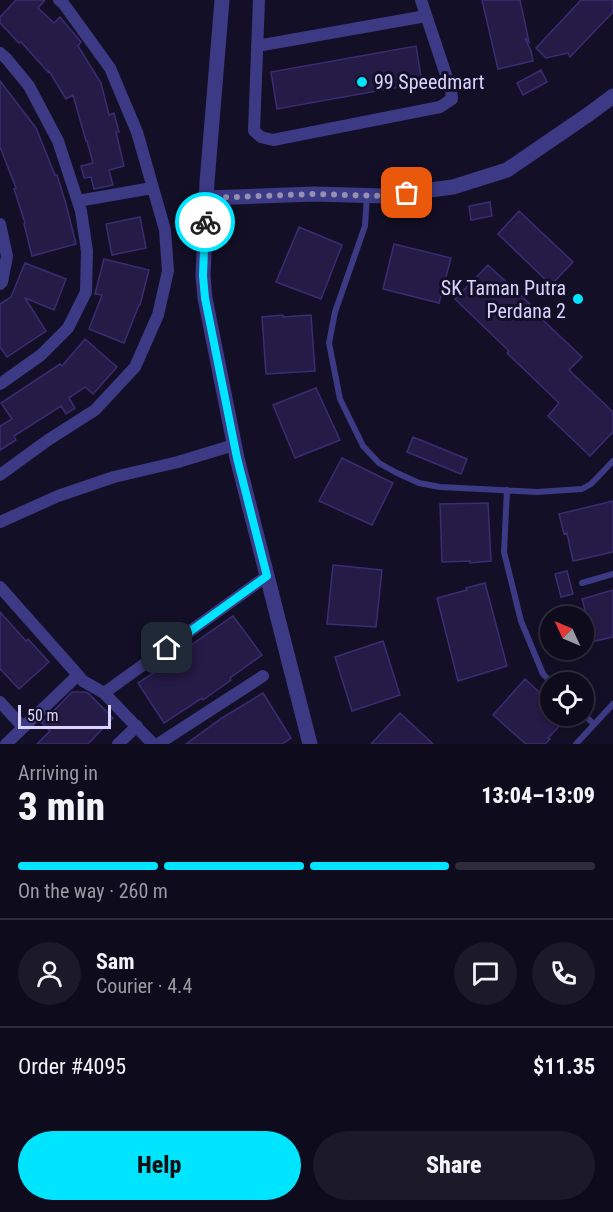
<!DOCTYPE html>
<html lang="en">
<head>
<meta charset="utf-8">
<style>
  :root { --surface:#0e0b1c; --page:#1c1929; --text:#f1f3f6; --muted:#9b9ba3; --line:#2e2b3b; --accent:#00e5ff }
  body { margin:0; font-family:"Roboto Condensed",sans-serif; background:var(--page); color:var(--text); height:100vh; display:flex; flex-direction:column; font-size:22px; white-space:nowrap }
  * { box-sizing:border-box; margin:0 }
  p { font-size:20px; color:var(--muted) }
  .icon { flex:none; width:33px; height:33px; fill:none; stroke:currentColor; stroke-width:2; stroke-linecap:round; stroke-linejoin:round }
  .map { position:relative; height:744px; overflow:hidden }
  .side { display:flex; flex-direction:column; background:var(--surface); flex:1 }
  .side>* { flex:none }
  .needle { width:39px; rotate:314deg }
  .fabs { position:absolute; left:540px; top:606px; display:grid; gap:12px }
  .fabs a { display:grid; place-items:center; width:54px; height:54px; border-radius:50%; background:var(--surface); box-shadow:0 3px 9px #0003,0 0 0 2px var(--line); font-size:30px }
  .scale { position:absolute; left:18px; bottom:15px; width:93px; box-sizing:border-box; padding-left:6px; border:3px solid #d9d4ff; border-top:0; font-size:16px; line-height:21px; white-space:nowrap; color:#d9d4ff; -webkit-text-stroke:4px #130f26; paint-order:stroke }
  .pin { position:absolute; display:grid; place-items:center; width:51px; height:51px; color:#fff; margin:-26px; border-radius:12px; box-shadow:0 3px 9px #0006 }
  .courier { position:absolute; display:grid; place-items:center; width:60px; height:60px; margin:-30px; border:4px solid #00e5ff; border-radius:50%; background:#fff; color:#222; box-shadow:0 2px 8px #0007 }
  .headline em { font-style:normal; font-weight:800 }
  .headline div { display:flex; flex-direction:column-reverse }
  .headline { display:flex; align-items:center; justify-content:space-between; height:102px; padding:0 18px }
  h1 { font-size:39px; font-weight:800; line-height:45px }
  .bar { display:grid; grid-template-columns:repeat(4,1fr); gap:9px 6px; align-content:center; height:72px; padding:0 18px }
  .bar i { height:8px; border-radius:4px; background:var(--line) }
  .bar .active { background:var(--accent) }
  .bar p { grid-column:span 4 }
  .line { display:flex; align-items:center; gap:15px; padding:0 18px; border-top:2px solid var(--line) }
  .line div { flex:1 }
  .round { display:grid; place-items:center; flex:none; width:63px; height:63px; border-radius:32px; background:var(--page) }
  .cta { display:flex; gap:12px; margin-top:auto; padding:12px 18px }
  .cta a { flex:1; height:69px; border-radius:36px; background:var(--accent); color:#111; font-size:24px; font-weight:800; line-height:69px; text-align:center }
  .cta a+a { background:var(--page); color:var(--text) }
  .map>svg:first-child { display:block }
  .building { fill:#241b47; stroke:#3b2d73; stroke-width:1.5 }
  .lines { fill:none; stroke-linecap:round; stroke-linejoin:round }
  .service { stroke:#3d3a85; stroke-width:6 }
  .minor { stroke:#3d3a85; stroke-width:12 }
  .tertiary { stroke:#3d3a85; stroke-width:15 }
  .done { stroke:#948fb3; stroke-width:6; stroke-dasharray:0 10.8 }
  .route { stroke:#00e5ff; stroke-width:8 }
  .poi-dot { fill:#00e5ff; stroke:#130f26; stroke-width:2 }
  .labels { text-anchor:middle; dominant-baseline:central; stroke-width:6; stroke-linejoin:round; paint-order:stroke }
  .poi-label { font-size:20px; fill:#d9d4ff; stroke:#130f26; text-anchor:start }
</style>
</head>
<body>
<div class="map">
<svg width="613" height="744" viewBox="0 0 613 744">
  <rect width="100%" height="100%" fill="#130f26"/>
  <path class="building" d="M16,0H45L38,8L54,23L60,17L81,42L78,46L101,83L109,115L114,113L119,132H116L124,166L109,170L113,185L94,189L91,177L84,178L81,166L93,163L87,141H86L73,95L66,99L49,71L48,72L21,42L19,43L0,23V17Z
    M482,0H520L529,42L525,38L531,51L533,61L498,69Z
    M581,0H613V12L570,57L568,53L546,58L536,48Z
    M416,46L422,83L277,109L271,72Z
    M541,70L547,82L523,95L517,83Z
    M0,81L36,128L55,175H57L66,204L76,244L32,256L24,224L25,223L14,189L16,188L0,147Z
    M490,202L492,216L471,220L469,206Z
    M519,211L573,262L551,285L498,234Z
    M140,217L146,248L112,255L106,224Z
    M299,227L342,245L321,299L276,282Z
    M394,244L451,258L439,303L383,289Z
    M104,259L149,270L140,305H139L124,343L89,329L102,295L95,294Z
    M25,263L66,279L54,310L25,298L46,331L7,357L0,347V304L11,297Z
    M488,265L530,304L528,306L582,357L569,370L613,412V432L590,456L548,416L559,403L507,353L509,351L455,299Z
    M283,315V317L311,315L315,371L266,374L262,317Z
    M85,339L117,367L93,394L85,387L69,398L75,408L66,414L61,406L14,436L16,440L0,450V426L12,419L1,403L60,364L62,366Z
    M316,388L340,440L295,458L273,405Z
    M413,437L467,459L461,474L407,452Z
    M342,458L393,483L372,525L319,501Z
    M613,501V552L573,561L567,533L564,534L559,514Z
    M488,503L491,561L470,563V561L442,562L440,504Z
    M333,565L382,570L376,627L327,624Z
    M567,571L573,594L561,597L555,574Z
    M485,583L507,666L458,681L437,598L467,590L466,588Z
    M613,590V637L591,642L587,624H589L582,599Z
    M0,612L26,641L28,639L49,662L19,689L0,669Z
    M233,616L262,655L230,678L231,680L203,700L202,698L164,723L138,683L175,659L174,657Z
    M383,641L400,695L352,711L335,657Z
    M525,679L550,702V716H569L548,738L550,739L545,744H526L493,715Z
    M72,692H85L88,693L113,718L88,744H37L50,731L42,723Z
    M263,693L291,738L282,744H186L222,718Z
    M400,713L433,744H371Z"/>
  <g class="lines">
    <path class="service" d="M367,195L365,226L335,312L329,343L340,399L363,446L379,463L395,472L419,483L440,487L537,492L582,489L591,484L613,461
      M507,490L504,552L521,621L543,674L551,682
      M582,583L613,574
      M584,715L594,724
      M576,744L613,704"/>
    <path class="minor" d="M259,0L254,131L261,137L273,140L440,107L452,99L451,90L421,0
      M257,46L426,16
      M0,53L6,58L29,86L58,141L81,211L87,251L86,292L68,328L41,355L0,384
      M78,201L152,188
      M0,224L7,256L2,282L0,284
      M0,475L48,440L95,410L135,367L158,315L168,271L165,230L137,132L110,68L63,3L59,0
      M0,522L58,496L114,477L178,462L234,445
      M0,587L78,675L83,681L104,693L153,744
      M104,693L267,576
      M0,702L23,727
      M6,744L78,675
      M118,744L137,726
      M158,744L263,676"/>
    <path class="tertiary" d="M222,0L207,182L203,276L205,298L237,458L310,744
      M207,198L314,194L384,196L453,187L507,170L589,114L613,96"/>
  </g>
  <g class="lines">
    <path class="done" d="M205,222L207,198L314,194L384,196L407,193"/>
    <path class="route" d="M167,648L267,576L237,458L205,298L203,276L205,222"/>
  </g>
  <g class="poi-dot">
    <circle cx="362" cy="82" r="6"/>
    <circle cx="578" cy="299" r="6"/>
  </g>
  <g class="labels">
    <g class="poi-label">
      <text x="374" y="82">99 Speedmart</text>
      <text x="566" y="288" text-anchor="end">SK Taman Putra<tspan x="566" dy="23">Perdana 2</tspan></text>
    </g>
  </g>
</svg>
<div class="fabs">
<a><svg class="needle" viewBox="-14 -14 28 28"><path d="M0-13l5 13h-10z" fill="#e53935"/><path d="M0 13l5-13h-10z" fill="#9b9ba3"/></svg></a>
<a><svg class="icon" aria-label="locate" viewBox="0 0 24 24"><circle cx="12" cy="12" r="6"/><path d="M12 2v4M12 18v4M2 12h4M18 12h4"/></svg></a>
</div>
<div class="scale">50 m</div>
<div class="pin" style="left:407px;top:193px;background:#ea580c"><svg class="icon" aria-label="bag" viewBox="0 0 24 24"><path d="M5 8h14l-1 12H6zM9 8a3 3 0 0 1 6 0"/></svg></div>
<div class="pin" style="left:167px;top:648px;background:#1f2937"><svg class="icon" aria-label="home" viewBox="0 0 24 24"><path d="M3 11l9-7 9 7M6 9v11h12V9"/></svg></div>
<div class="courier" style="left:205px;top:222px"><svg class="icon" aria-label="bike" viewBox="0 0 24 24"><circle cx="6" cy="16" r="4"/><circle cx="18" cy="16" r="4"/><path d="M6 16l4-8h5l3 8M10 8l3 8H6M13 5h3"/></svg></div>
</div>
<section class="side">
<div class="headline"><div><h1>3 min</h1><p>Arriving in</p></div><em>13:04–13:09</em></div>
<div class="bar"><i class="active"></i><i class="active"></i><i class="active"></i><i></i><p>On the way · 260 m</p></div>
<div class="line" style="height:108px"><a class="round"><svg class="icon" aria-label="person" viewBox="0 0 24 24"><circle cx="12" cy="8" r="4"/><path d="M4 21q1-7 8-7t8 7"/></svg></a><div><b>Sam</b><p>Courier · 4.4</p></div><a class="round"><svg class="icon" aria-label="chat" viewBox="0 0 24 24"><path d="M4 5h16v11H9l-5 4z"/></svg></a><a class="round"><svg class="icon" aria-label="phone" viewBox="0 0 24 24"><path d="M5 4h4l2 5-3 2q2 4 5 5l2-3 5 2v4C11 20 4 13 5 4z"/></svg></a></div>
<div class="line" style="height:78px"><div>Order #4095</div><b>$11.35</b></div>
<div class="cta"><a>Help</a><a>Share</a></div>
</section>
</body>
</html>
